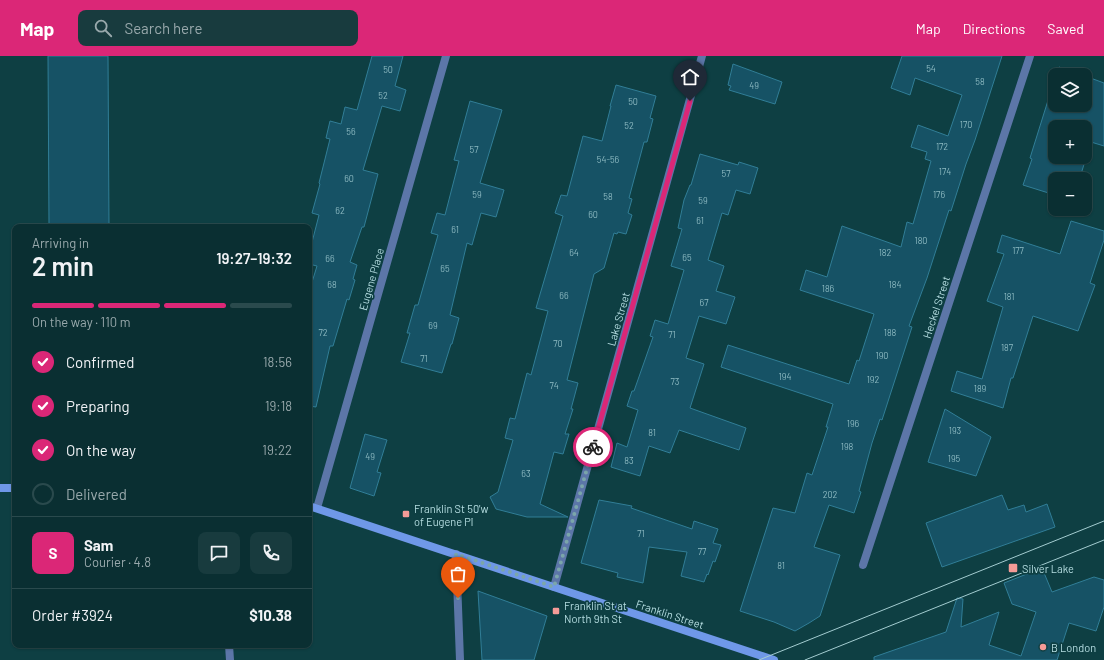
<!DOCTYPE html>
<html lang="en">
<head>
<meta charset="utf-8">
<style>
  :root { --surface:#0a2f32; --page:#183b3e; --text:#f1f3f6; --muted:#99a9ac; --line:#2a4a4d; --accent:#db2777 }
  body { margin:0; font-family:Barlow,sans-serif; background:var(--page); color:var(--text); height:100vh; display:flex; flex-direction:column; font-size:15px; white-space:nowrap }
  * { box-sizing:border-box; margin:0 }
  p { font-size:13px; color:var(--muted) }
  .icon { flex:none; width:22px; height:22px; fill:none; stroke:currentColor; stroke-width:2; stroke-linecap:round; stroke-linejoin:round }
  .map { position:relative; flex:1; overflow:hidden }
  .details { position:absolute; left:12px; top:168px; width:300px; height:424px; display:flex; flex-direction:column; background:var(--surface); border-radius:8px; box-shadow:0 1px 3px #0004,0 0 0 1px var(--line) }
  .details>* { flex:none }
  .tools { position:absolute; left:1048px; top:12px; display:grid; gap:8px }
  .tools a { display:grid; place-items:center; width:44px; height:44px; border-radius:8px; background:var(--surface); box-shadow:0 1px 3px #0004,0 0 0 1px var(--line); font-size:20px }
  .pin { position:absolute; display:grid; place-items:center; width:34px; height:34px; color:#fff; margin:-41px -17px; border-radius:50% 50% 50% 0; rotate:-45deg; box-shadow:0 0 4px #0007 }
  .pin .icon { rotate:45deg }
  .courier { position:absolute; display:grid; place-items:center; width:40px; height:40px; margin:-20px; border:3px solid #db2777; border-radius:50%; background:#fff; color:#222; box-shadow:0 1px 5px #0007 }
  .headline em { font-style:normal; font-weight:600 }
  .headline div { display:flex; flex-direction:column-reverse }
  .headline { display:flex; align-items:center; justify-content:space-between; height:68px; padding:0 20px }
  h1 { font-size:26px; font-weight:600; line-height:30px }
  .bar { display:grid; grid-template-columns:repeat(4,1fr); gap:6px 4px; align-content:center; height:48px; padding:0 20px }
  .bar i { height:5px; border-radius:3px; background:var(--line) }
  .bar .selected { background:var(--accent) }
  .bar p { grid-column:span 4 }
  .line { display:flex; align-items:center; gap:10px; padding:0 20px; border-top:1px solid var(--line) }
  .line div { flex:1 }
  .round { display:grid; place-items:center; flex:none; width:42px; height:42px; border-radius:8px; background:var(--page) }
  ol { padding:0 20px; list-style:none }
  li { display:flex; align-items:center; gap:12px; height:44px }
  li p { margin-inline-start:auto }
  li .icon { padding:4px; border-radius:50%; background:var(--accent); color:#fff; stroke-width:4 }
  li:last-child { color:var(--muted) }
  li i { width:22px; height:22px; border:2px solid var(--line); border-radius:50% }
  header { display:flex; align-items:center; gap:24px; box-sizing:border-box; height:56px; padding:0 20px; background:var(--accent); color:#fff }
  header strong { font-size:19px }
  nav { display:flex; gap:22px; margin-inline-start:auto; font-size:14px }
  .search { width:280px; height:36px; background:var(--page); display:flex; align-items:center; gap:10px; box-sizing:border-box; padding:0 14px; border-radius:8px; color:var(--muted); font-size:15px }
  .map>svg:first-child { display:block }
  .building { fill:#165265; stroke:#317e97; fill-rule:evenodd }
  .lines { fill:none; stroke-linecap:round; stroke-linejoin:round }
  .minor { stroke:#5c76a8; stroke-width:8 }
  .secondary { stroke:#6f98e8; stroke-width:8 }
  .tram { stroke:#a4cdd1; stroke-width:1 }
  .done { stroke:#7ba6aa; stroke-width:4; stroke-dasharray:0 7.2 }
  .route { stroke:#db2777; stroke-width:5 }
  .poi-dot { fill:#f59b97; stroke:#0e3f43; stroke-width:1.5 }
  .labels { text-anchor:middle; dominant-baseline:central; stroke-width:3.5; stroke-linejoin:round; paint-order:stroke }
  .number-label { font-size:9px; fill:#8dbac2 }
  .street-label { font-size:11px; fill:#b5dde1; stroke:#0e3f43 }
  .poi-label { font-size:11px; fill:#b5dde1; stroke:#0e3f43; text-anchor:start }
</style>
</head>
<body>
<header>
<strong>Map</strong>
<div class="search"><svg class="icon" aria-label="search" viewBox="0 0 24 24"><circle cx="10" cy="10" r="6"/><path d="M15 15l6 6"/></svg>Search here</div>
<nav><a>Map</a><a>Directions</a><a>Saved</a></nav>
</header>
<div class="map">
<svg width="1104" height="604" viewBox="0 0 1104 604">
  <rect width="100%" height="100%" fill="#0e3f43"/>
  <path class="building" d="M48,0H108L109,171H49Z
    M372,0H403L395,30L406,34L400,55L382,50L363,114L378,118L364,171H362L350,206L357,209L353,223L355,224L349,244L347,243L333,290H330L316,351L309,350V236L317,210L309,208V198L319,159L312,157L320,128L319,127L330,83L326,82L330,65L341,68L345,51L357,54Z
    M902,0H1002L975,84L966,108L951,155L949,154L927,222L909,270L912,271L882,364L880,363L872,387L859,435L861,436L854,457L829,449L814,491L840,499L820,560L809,567L795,575L774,566L740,555L773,452L795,457L807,417L812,419L828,371H826L833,348L721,311L728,289L849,328L857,304L859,305L874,258L800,234L806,214L827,221L842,170L901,191L907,166L913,168L931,105L925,103L927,96L911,91L918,69L948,80L962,39L915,22L910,39L891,32Z
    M733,8L782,26L775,48L729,34L731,30L728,29Z
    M1059,11L1082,19H1056Z
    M1085,20L1104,27V90L1091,86L1081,118H1079L1077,123H1055V139L1023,129L1032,103L1030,102L1055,22V49H1085ZM1055,71H1085V101H1055Z
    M616,29L656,40L650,62L653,63L647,86H644L629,142L632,143L628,157L632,159L626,178L618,176L617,178L614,177L604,212L594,218L567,324L578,327L571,353H573L565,378H569L563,398L554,396L540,448L568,461H527L496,453L490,441L498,436L513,384L505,382L510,362L515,363L527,317L531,319L548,255L536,252L563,160L555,157L561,139L567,140L583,80L602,85L611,50H610Z
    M470,45L502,54L480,127L504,134L496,161L481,157L472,189L467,187L450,259L459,262L452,288H451L442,317L401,306L410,277H407L415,249H418L438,179L431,177L437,157L445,159L459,105L454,104Z
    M700,98L738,109L739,106L758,112L750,138L736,134L728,159L722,157L708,204L724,210L716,235L735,241L726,268L699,260L686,302L704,308L690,352L746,372L739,394L679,374L670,397L649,390L640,420L611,411L617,387L627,391L638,354L627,350L632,335H634L653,281L650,280L655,264L668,268L684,214L671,210L682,173L678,172L684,144L690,129H691Z
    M1071,165L1104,175V184L1090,227L1095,229L1078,275L1033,260L1013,322H1011L1003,352L951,335L957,315L982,323L1003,251L987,245L1004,198L997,196L1002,179L1060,198Z
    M945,353L991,381L976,420L928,406Z
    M365,378L387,384L377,416L381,417L374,440L350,432Z
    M1002,439L1008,454L1024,449L1026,456L1047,448L1055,471L942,511L926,467Z
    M599,444L632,450L631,452L692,473L694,465L718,473L713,487L721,489L715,506L713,505L708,519L707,518L704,526L681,520L687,496L649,491L643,527L617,521L618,517L581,507Z
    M1042,512L1052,536L1094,521L1104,524V551L1096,575L1069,567L1057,604H874V601L946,576L957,542L963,543L961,571L999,556L989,589L1021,600L1036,556L1012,548L1004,527Z
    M478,535L547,560L534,604H482Z"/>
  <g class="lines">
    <path class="minor" d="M317,452L446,0
      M456,498L460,604
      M863,509L1030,0
      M554,531L702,0
      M229,589L230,604"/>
    <path class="secondary" d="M0,432H15
      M309,450L774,604"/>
    <path class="tram" d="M759,604L1104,465
      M805,604L1104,484"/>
  </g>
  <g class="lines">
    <path class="done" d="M458,542L456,498L554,531L593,391"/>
    <path class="route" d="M593,391L690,45"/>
  </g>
  <g class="poi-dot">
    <rect x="402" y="454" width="8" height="8" rx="2"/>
    <rect x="1008" y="507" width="10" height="10" rx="2"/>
    <rect x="552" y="551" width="8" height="8" rx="2"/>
    <circle cx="1043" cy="591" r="4"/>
  </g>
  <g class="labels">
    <g class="number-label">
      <text x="931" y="12">54</text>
      <text x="388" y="13">50</text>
      <text x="980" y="25">58</text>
      <text x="754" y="29">49</text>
      <text x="383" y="39">52</text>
      <text x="633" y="45">50</text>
      <text x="966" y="68">170</text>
      <text x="629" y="69">52</text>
      <text x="351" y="75">56</text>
      <text x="942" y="90">172</text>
      <text x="474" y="93">57</text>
      <text x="608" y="103">54-56</text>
      <text x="945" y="115">174</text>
      <text x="726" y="117">57</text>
      <text x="349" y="122">60</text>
      <text x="477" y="138">59</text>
      <text x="939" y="138">176</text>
      <text x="608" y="140">58</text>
      <text x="703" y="144">59</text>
      <text x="340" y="154">62</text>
      <text x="593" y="158">60</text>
      <text x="700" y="164">61</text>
      <text x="455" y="173">61</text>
      <text x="921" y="184">180</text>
      <text x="1018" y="194">177</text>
      <text x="574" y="196">64</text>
      <text x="885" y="196">182</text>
      <text x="687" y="201">65</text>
      <text x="330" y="202">66</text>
      <text x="445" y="212">65</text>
      <text x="332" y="228">68</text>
      <text x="895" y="228">184</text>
      <text x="828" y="232">186</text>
      <text x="564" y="239">66</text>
      <text x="1009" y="240">181</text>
      <text x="704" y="246">67</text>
      <text x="433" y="269">69</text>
      <text x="323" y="276">72</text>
      <text x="890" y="276">188</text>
      <text x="672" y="278">71</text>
      <text x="558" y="287">70</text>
      <text x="1007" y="291">187</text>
      <text x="882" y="299">190</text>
      <text x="424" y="302">71</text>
      <text x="785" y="320">194</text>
      <text x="873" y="323">192</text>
      <text x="675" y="325">73</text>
      <text x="554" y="329">74</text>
      <text x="980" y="332">189</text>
      <text x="853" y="367">196</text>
      <text x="955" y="374">193</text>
      <text x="652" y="376">81</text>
      <text x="847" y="390">198</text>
      <text x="370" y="400">49</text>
      <text x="954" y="402">195</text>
      <text x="629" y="404">83</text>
      <text x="526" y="417">63</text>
      <text x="830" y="438">202</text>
      <text x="641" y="477">71</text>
      <text x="702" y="495">77</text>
      <text x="781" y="509">81</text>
    </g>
    <g class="street-label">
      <text transform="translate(371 223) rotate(-74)">Eugene Place</text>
      <text transform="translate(936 251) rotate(-72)">Heckel Street</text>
      <text transform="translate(618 263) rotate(-74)">Lake Street</text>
      <text transform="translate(670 558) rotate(18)">Franklin Street</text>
    </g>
    <g class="poi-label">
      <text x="414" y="452">Franklin St 50'w<tspan x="414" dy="13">of Eugene Pl</tspan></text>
      <text x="1022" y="512">Silver Lake</text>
      <text x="564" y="549">Franklin St at<tspan x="564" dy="13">North 9th St</tspan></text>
      <text x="1051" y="591">B London</text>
    </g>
  </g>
</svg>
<div class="tools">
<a><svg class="icon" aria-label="layers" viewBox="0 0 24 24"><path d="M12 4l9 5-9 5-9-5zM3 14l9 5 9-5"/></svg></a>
<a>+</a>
<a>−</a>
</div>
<div class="pin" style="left:458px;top:542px;background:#ea580c"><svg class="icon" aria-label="bag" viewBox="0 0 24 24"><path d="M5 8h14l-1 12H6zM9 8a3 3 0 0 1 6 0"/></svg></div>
<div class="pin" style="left:690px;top:45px;background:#1f2937"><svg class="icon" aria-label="home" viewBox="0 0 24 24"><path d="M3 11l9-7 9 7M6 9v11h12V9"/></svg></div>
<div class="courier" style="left:593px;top:391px"><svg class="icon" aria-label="bike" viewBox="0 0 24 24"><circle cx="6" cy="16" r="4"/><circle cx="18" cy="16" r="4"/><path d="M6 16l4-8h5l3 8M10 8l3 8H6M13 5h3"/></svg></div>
<section class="details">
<div class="headline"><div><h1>2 min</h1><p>Arriving in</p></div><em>19:27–19:32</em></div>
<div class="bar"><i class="selected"></i><i class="selected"></i><i class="selected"></i><i></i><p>On the way · 110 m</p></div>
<ol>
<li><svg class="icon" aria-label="check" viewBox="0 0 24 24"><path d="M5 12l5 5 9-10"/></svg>Confirmed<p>18:56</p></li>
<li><svg class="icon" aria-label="check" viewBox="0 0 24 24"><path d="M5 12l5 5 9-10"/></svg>Preparing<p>19:18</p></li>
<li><svg class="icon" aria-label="check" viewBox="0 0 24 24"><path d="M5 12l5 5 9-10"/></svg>On the way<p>19:22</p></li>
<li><i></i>Delivered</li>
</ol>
<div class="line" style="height:72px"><b class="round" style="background:var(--accent);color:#fff">S</b><div><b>Sam</b><p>Courier · 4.8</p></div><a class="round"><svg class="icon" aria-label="chat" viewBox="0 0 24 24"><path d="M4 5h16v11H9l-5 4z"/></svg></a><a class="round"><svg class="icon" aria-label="phone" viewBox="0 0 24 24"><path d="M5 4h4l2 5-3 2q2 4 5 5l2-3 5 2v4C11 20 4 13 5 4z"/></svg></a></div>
<div class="line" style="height:52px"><div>Order #3924</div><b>$10.38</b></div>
</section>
</div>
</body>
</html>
